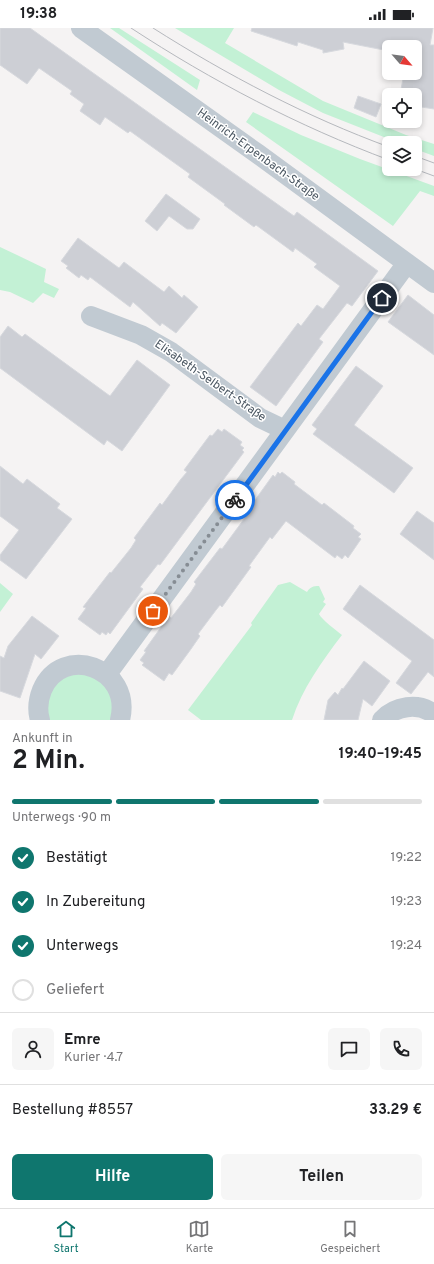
<!DOCTYPE html>
<html lang="de">
<head>
<meta charset="utf-8">
<style>
  :root { --surface:#fff; --page:#f6f6f6; --text:#202124; --muted:#757577; --line:#e0e0e0; --accent:#0f766e }
  body { margin:0; font-family:Overpass,sans-serif; background:var(--page); color:var(--text); height:100vh; display:flex; flex-direction:column; font-size:15px; white-space:nowrap }
  * { box-sizing:border-box; margin:0 }
  p { font-size:13px; color:var(--muted) }
  .icon { flex:none; width:22px; height:22px; fill:none; stroke:currentColor; stroke-width:2; stroke-linecap:round; stroke-linejoin:round }
  .map { position:relative; height:692px; overflow:hidden }
  .details { display:flex; flex-direction:column; background:var(--surface); flex:1 }
  .details>* { flex:none }
  .needle { width:26px; rotate:118deg }
  .fabs { position:absolute; left:382px; top:12px; display:grid; gap:8px }
  .fabs a { display:grid; place-items:center; width:40px; height:40px; border-radius:6px; background:var(--surface); box-shadow:0 2px 6px #0003; font-size:20px }
  .pin { position:absolute; display:grid; place-items:center; width:34px; height:34px; color:#fff; margin:-17px; border:2px solid #fff; border-radius:50%; box-shadow:0 1px 4px #0007 }
  .courier { position:absolute; display:grid; place-items:center; width:40px; height:40px; margin:-20px; border:3px solid #1a73e8; border-radius:50%; background:#fff; color:#222; box-shadow:0 1px 5px #0007 }
  .headline em { font-style:normal; font-weight:700 }
  .headline div { display:flex; flex-direction:column-reverse }
  .headline { display:flex; align-items:center; justify-content:space-between; height:68px; padding:0 12px }
  h1 { font-size:26px; font-weight:700; line-height:30px }
  .bar { display:grid; grid-template-columns:repeat(4,1fr); gap:6px 4px; align-content:center; height:48px; padding:0 12px }
  .bar i { height:5px; border-radius:3px; background:var(--line) }
  .bar .active { background:var(--accent) }
  .bar p { grid-column:span 4 }
  .line { display:flex; align-items:center; gap:10px; padding:0 12px; border-top:1px solid var(--line) }
  .line div { flex:1 }
  .round { display:grid; place-items:center; flex:none; width:42px; height:42px; border-radius:6px; background:var(--page) }
  ol { padding:0 12px; list-style:none }
  li { display:flex; align-items:center; gap:12px; height:44px }
  li p { margin-inline-start:auto }
  li .icon { padding:4px; border-radius:50%; background:var(--accent); color:#fff; stroke-width:4 }
  li:last-child { color:var(--muted) }
  li i { width:22px; height:22px; border:2px solid var(--line); border-radius:50% }
  .primary-button { display:flex; gap:8px; margin-top:auto; padding:8px 12px }
  .primary-button a { flex:1; height:46px; border-radius:6px; background:var(--accent); color:#fff; font-size:16px; font-weight:700; line-height:46px; text-align:center }
  .primary-button a+a { background:var(--page); color:var(--text) }
  .status { display:flex; justify-content:space-between; align-items:center; height:28px; padding:0 20px; background:var(--surface); direction:ltr }
  .status svg { height:11px; fill:currentColor }
  .tab-bar { display:flex; justify-content:space-around; align-items:center; height:56px; border-top:1px solid var(--line); background:var(--surface); font-size:11px; color:var(--muted) }
  .tab-bar a { display:grid; justify-items:center; gap:2px }
  .tab-bar .active { color:var(--accent) }
  .map>svg:first-child { display:block }
  .green { fill:#c3f1d5 }
  .building { fill:#cdcfd5; stroke:#d7d9de }
  .lines { fill:none; stroke-linecap:round; stroke-linejoin:round }
  .minor { stroke:#c1cad2; stroke-width:20 }
  .tram { stroke:#b5b8bd; stroke-width:1 }
  .done { stroke:#868d94; stroke-width:4; stroke-dasharray:0 7.2 }
  .route { stroke:#1a73e8; stroke-width:5 }
  .labels { text-anchor:middle; dominant-baseline:central; stroke-width:3; stroke-linejoin:round; paint-order:stroke }
  .street-label { font-size:12px; fill:#4a5661; stroke:#fff }
</style>
</head>
<body>
<div class="status"><b>19:38</b><svg viewBox="0 0 49 12"><path d="M0 12V9h3v3zM5 12V6h3v6zM10 12V3h3v9zM15 12V0h3v12zM26 1h20v11H26zM47 4h2v5h-2z"/></svg></div>
<div class="map">
<svg width="434" height="692" viewBox="0 0 434 692">
  <rect width="100%" height="100%" fill="#f5f3f3"/>
  <path class="green" d="M110,0H119L200,52L197,62Z
    M175,0H234L225,15L323,73L406,107L434,116V128L415,121V115H399L323,85L279,62Z
    M253,84L301,107L360,131L434,158V168L420,163L393,198L246,94Z
    M0,219L17,227L46,241L44,254L59,261L54,270L43,265L33,275L10,264L0,262Z
    M290,554L307,564C310,559 313,558 319,558L325,571L323,574L326,576L319,586C322,592 336,602 342,607C322,633 302,661 292,692H201L188,682L252,597L251,595L278,557Z
    M0,555L13,566L0,584Z
    M92,644L114,668L112,692H47L46,666L60,648Z"/>
  <path class="building" d="M0,0H30L294,188L297,184L378,243L352,278L347,275L319,311L323,314L276,378L250,359L298,295L301,298L317,277L323,281L340,258L314,239L317,236L295,220L293,224L256,197L254,199L224,177L225,176L188,149L190,146L130,103L128,105L105,89L100,97L80,83L84,76L70,66L72,63L39,40L27,56L0,37Z
    M252,0H433L430,17H434V81L415,78V67H400L404,45H415V19H389V23L343,14L344,21L323,25V22L298,14L297,18L251,3Z
    M358,68L381,76L376,89L354,80Z
    M166,166L200,191L193,201H187L169,188L157,203L145,193Z
    M78,210L119,240L124,234L164,264L169,258L182,270L184,267L198,279L176,305L162,295L160,298L133,274L130,279L90,249L88,252L81,247L79,250L66,240L68,238L61,233Z
    M408,267L434,287V327L388,294Z
    M8,298L22,309L25,306L110,368L137,332L170,357L122,423L107,412L104,417L0,340V309Z
    M356,338L383,358L354,397L413,440L394,465L313,406L317,401L312,397Z
    M218,401L222,404L224,401L242,414L240,417L244,420L242,422L244,424L160,537L158,536L140,559L143,561L110,606L108,604L106,607L102,604L100,607L78,591L86,580L83,579L110,544L111,545L131,520L136,512L134,510L160,475L162,477L181,451L187,444L184,442L210,407L212,408Z
    M0,438L23,456L27,451L60,476L57,480L72,491L26,551L0,532V527L19,502L0,488Z
    M278,444L280,446L282,444L295,454L294,456L322,477L324,475L354,498L353,500L361,506L358,509L361,511L348,530L345,527L342,531L337,527L335,530L286,493L272,511L270,509L249,538L251,539L222,579L220,577L216,582L198,606L200,608L191,621L172,647L169,645L164,653L142,637L144,635L140,632L146,624L144,623L169,588L171,590L191,564L196,556L194,554L220,520L222,521L247,487L245,486L273,447L275,449Z
    M417,483L434,495V532L400,506Z
    M360,557L434,612V649L428,644L411,666L396,655L412,633L343,581Z
    M32,588L59,608L41,631L35,626L20,670L0,663V628L4,630L8,618Z
    M364,633L390,653L372,678L363,671L358,692H324L328,672L335,664L338,667L342,660L343,661Z"/>
  <g class="lines">
    <path class="minor" d="M81,0L258,126L434,255
      M91,288L141,307L171,324L260,390L285,402
      M107,646L407,235
      M40,692C37,682 38,672 42,662C62,615 133,639 120,692
      M382,692C395,678 418,674 434,686"/>
    <path class="tram" d="M131,0C212,53 298,98 389,132
      M153,0C227,47 307,89 389,119
      M415,128L434,135
      M415,141L434,148"/>
  </g>
  <g class="lines">
    <path class="done" d="M153,583L235,472"/>
    <path class="route" d="M235,472L382,270"/>
  </g>
  <g class="labels">
    <g class="street-label">
      <text transform="translate(258 127) rotate(36)">Heinrich-Erpenbach-Straße</text>
      <text transform="translate(210 353) rotate(35)">Elisabeth-Selbert-Straße</text>
    </g>
  </g>
</svg>
<div class="fabs">
<a><svg class="needle" viewBox="-14 -14 28 28"><path d="M0-13l5 13h-10z" fill="#e53935"/><path d="M0 13l5-13h-10z" fill="#757577"/></svg></a>
<a><svg class="icon" aria-label="locate" viewBox="0 0 24 24"><circle cx="12" cy="12" r="6"/><path d="M12 2v4M12 18v4M2 12h4M18 12h4"/></svg></a>
<a><svg class="icon" aria-label="layers" viewBox="0 0 24 24"><path d="M12 4l9 5-9 5-9-5zM3 14l9 5 9-5"/></svg></a>
</div>
<div class="pin" style="left:153px;top:583px;background:#ea580c"><svg class="icon" aria-label="bag" viewBox="0 0 24 24"><path d="M5 8h14l-1 12H6zM9 8a3 3 0 0 1 6 0"/></svg></div>
<div class="pin" style="left:382px;top:270px;background:#1f2937"><svg class="icon" aria-label="home" viewBox="0 0 24 24"><path d="M3 11l9-7 9 7M6 9v11h12V9"/></svg></div>
<div class="courier" style="left:235px;top:472px"><svg class="icon" aria-label="bike" viewBox="0 0 24 24"><circle cx="6" cy="16" r="4"/><circle cx="18" cy="16" r="4"/><path d="M6 16l4-8h5l3 8M10 8l3 8H6M13 5h3"/></svg></div>
</div>
<section class="details">
<div class="headline"><div><h1>2 Min.</h1><p>Ankunft in</p></div><em>19:40–19:45</em></div>
<div class="bar"><i class="active"></i><i class="active"></i><i class="active"></i><i></i><p>Unterwegs · 90 m</p></div>
<ol>
<li><svg class="icon" aria-label="check" viewBox="0 0 24 24"><path d="M5 12l5 5 9-10"/></svg>Bestätigt<p>19:22</p></li>
<li><svg class="icon" aria-label="check" viewBox="0 0 24 24"><path d="M5 12l5 5 9-10"/></svg>In Zubereitung<p>19:23</p></li>
<li><svg class="icon" aria-label="check" viewBox="0 0 24 24"><path d="M5 12l5 5 9-10"/></svg>Unterwegs<p>19:24</p></li>
<li><i></i>Geliefert</li>
</ol>
<div class="line" style="height:72px"><a class="round"><svg class="icon" aria-label="person" viewBox="0 0 24 24"><circle cx="12" cy="8" r="4"/><path d="M4 21q1-7 8-7t8 7"/></svg></a><div><b>Emre</b><p>Kurier · 4.7</p></div><a class="round"><svg class="icon" aria-label="chat" viewBox="0 0 24 24"><path d="M4 5h16v11H9l-5 4z"/></svg></a><a class="round"><svg class="icon" aria-label="phone" viewBox="0 0 24 24"><path d="M5 4h4l2 5-3 2q2 4 5 5l2-3 5 2v4C11 20 4 13 5 4z"/></svg></a></div>
<div class="line" style="height:52px"><div>Bestellung #8557</div><b>33.29 €</b></div>
<div class="primary-button"><a>Hilfe</a><a>Teilen</a></div>
</section>
<nav class="tab-bar">
<a class="active"><svg class="icon" aria-label="home" viewBox="0 0 24 24"><path d="M3 11l9-7 9 7M6 9v11h12V9"/></svg>Start</a>
<a><svg class="icon" aria-label="map" viewBox="0 0 24 24"><path d="M3 6l6-2 6 2 6-2v14l-6 2-6-2-6 2zM9 4v14M15 6v14"/></svg>Karte</a>
<a><svg class="icon" aria-label="saved" viewBox="0 0 24 24"><path d="M7 4h10v16l-5-4-5 4z"/></svg>Gespeichert</a>
</nav>
</body>
</html>
